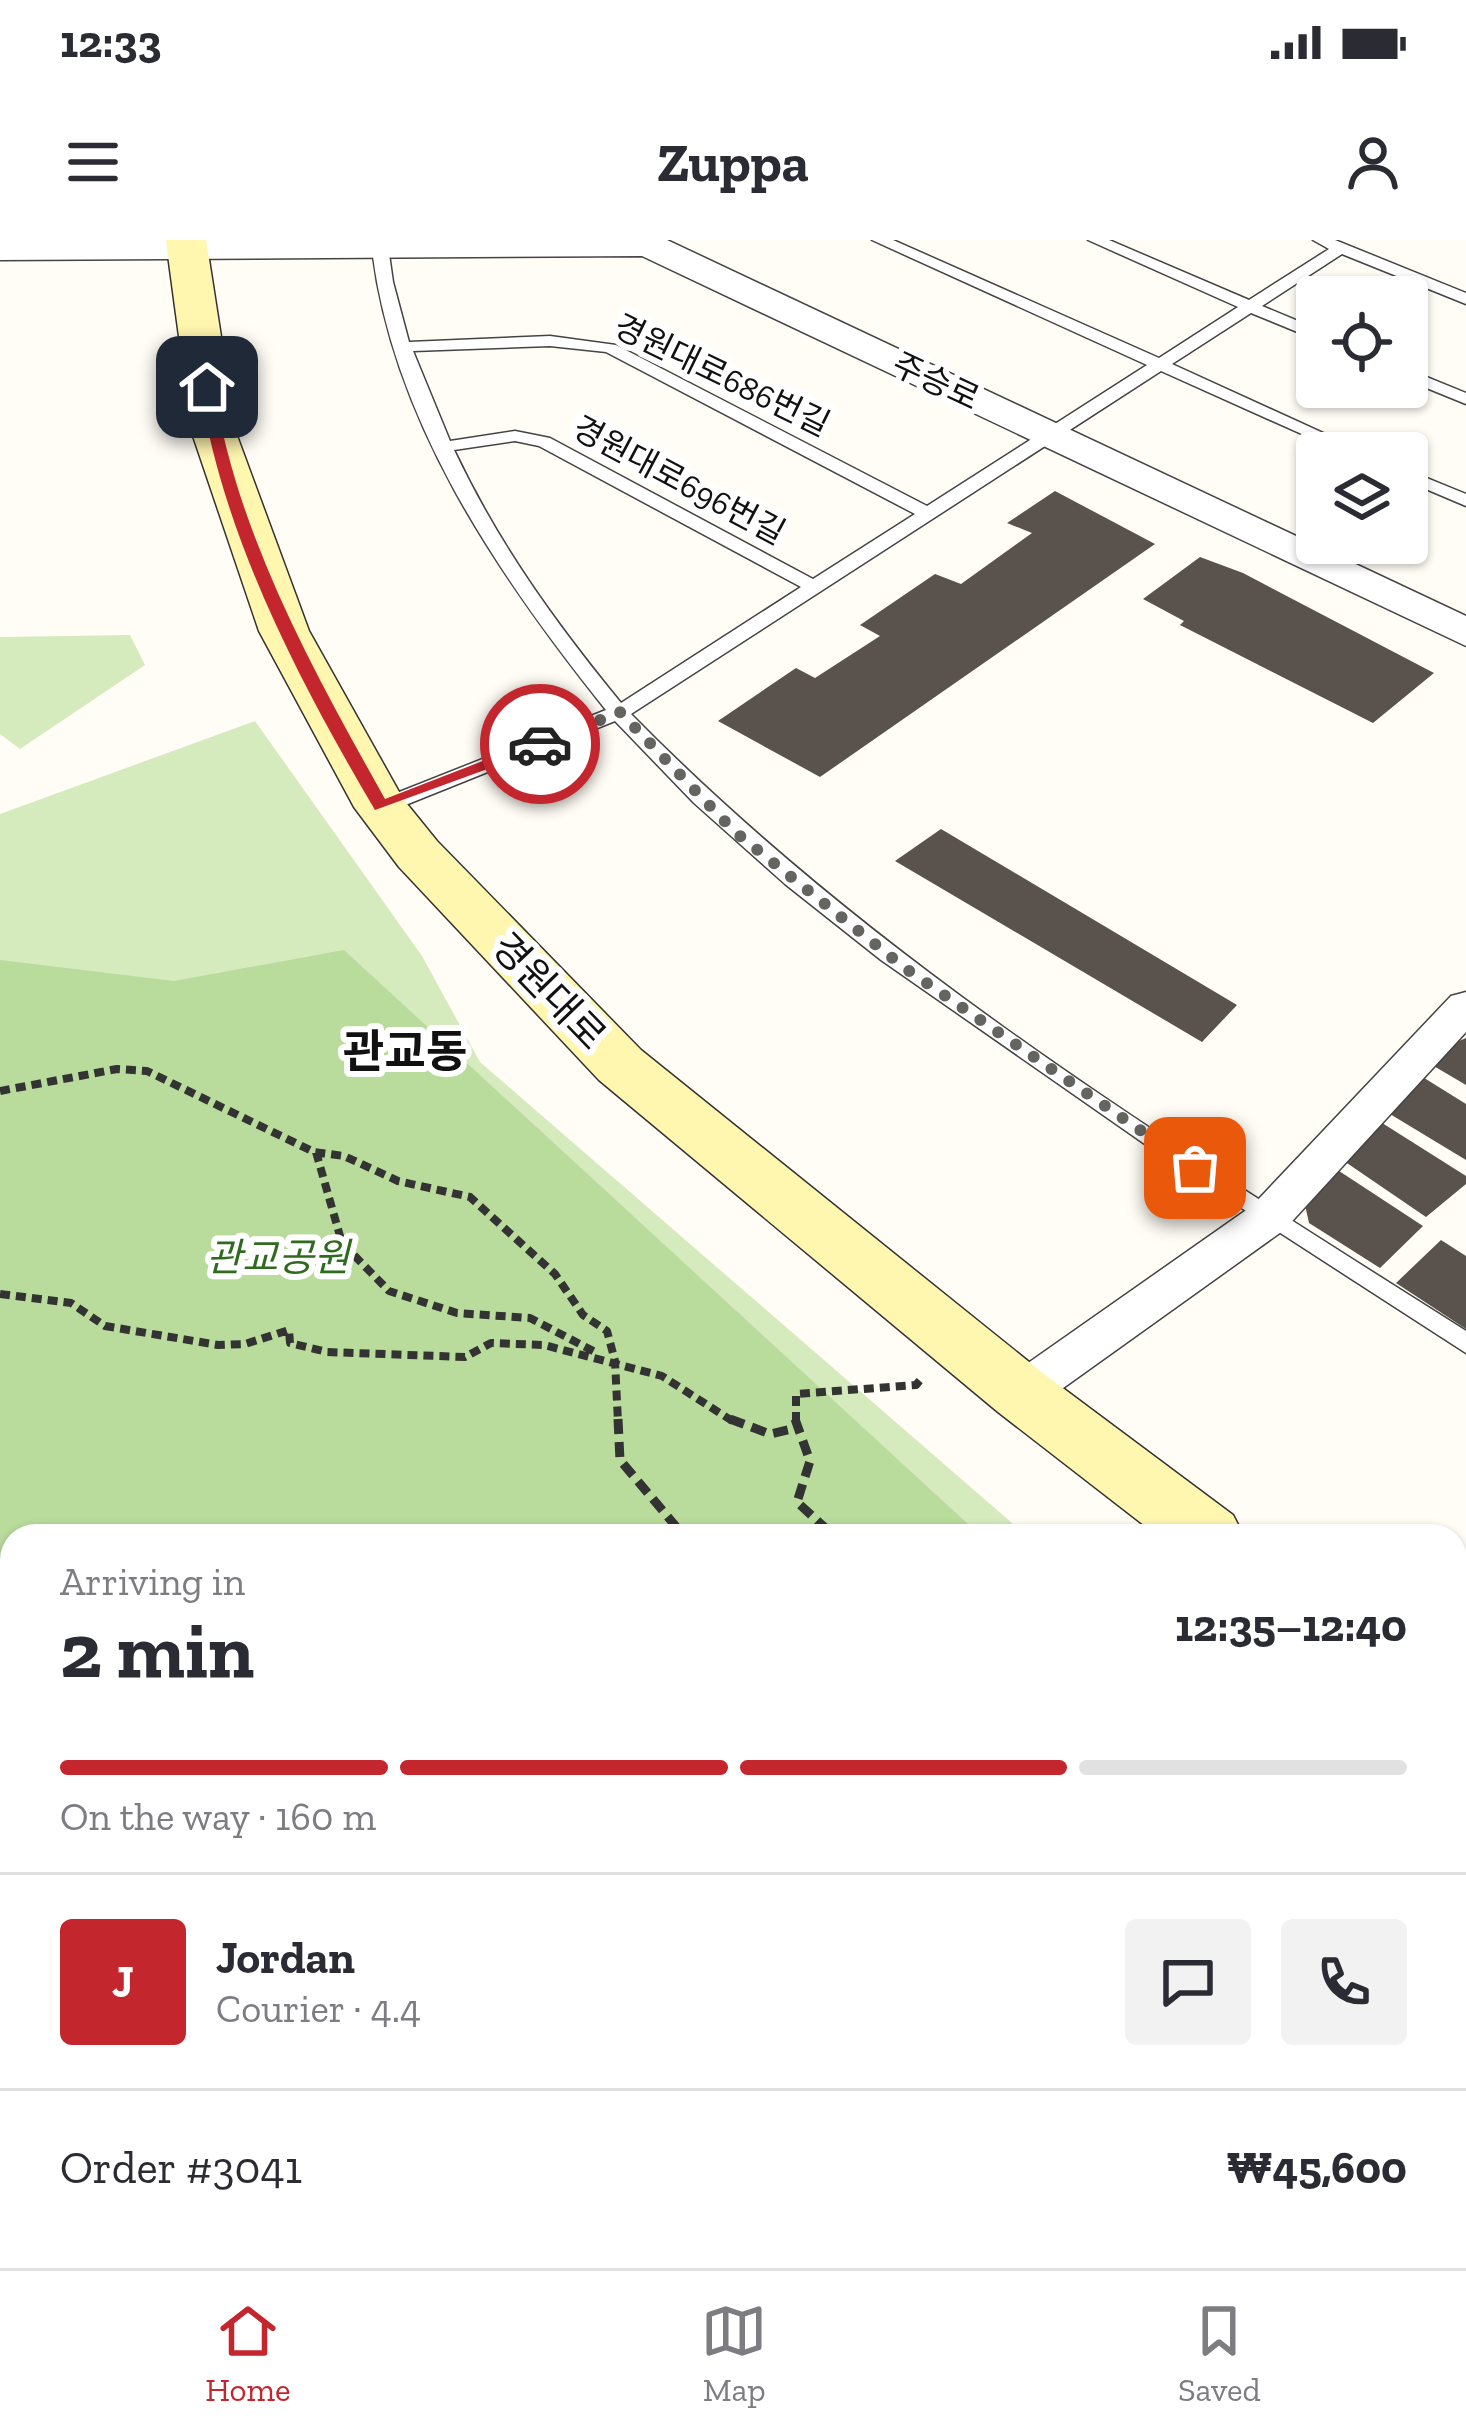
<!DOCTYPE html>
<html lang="en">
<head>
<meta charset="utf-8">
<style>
  :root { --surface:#fff; --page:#f2f2f3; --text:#2b2b33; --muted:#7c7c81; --line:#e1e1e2; --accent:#c4262e }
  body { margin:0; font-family:"Zilla Slab","Noto Sans KR",serif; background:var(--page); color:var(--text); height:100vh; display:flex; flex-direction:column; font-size:45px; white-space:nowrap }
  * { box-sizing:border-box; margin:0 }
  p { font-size:39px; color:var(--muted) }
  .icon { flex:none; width:66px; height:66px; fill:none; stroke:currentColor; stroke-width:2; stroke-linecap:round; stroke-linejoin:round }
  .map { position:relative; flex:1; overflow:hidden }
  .panel { position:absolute; left:0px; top:1284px; width:1467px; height:744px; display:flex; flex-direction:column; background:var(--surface); border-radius:36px 36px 0 0; box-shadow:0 3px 9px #0004 }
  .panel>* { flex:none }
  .fabs { position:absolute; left:1296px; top:36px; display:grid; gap:24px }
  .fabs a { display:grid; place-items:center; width:132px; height:132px; border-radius:12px; background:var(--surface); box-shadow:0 3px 9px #0004; font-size:60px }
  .pin { position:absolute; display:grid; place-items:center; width:102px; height:102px; color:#fff; margin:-51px; border-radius:24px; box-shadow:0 6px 18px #0006 }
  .courier { position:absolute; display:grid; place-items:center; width:120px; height:120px; margin:-60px; border:9px solid #c4262e; border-radius:50%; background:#fff; color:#222; box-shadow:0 3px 15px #0007 }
  .headline em { font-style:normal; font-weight:800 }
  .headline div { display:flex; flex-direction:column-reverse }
  .headline { display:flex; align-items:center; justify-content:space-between; height:204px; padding:0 60px }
  h1 { font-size:78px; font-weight:800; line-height:90px }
  .bar { display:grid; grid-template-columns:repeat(4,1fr); gap:18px 12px; align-content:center; height:144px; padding:0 60px }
  .bar i { height:15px; border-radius:9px; background:var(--line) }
  .bar .on { background:var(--accent) }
  .bar p { grid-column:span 4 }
  .line { display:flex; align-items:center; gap:30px; padding:0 60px; border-top:3px solid var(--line) }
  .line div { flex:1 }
  .round { display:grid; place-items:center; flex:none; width:126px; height:126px; border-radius:12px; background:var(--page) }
  .status { display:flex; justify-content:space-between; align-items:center; height:84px; padding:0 60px; background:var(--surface); direction:ltr }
  .status svg { height:33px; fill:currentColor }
  header { display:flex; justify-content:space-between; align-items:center; height:156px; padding:0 60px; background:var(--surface); font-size:54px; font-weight:800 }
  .menu { display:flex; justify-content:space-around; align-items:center; height:168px; border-top:3px solid var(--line); background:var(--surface); font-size:33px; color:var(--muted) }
  .menu a { display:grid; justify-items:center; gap:6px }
  .menu .on { color:var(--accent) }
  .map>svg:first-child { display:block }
  .green { fill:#d5ebbd }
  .forest { fill:#b9dc9c }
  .building { fill:#5a524d }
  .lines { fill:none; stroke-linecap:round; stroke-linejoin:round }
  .service-casing { stroke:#444; stroke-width:3 }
  .minor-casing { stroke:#444; stroke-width:3 }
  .tertiary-casing { stroke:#444; stroke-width:3 }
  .secondary-casing { stroke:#333; stroke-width:3 }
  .path-far1 { stroke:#333; stroke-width:8; stroke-dasharray:10 6; stroke-linecap:butt }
  .path { stroke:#333; stroke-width:9; stroke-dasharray:15 8; stroke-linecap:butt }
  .service { fill:#fff; fill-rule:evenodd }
  .minor { fill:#fff; fill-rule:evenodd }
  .tertiary { fill:#fff; fill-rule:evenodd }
  .secondary { fill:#fff6b0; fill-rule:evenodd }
  .route { fill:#c4262e }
  .done { stroke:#646461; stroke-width:12; stroke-dasharray:0 21.6 }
  .labels { text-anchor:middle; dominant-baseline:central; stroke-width:12; stroke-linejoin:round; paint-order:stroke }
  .far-street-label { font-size:33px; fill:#111; stroke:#fff }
  .street-label { font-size:39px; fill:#111; stroke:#fff }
  .park-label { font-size:39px; font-style:italic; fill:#2f6b1f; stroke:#fff }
  .quarter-label { font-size:45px; font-weight:bold; fill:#111; stroke:#fff }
</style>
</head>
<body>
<div class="status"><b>12:33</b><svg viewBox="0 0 49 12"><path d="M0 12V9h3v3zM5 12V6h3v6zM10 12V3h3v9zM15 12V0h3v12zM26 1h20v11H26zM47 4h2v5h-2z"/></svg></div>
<header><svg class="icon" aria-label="menu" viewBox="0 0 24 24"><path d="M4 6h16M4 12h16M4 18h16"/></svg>Zuppa<svg class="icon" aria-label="person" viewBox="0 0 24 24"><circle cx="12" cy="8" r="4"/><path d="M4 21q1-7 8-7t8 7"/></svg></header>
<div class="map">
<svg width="1466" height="2028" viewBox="0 0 1466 2028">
  <rect width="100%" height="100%" fill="#fffdf5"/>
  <path class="green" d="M130,395L145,425L20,509L0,494V397Z
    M255,481L422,716L480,822L1027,1296H12V2016H1455V1664L1466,1673V2028H0V574Z"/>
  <path class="forest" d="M344,710L981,1296H12V2016H1455V1732L1466,1742V2028H0V720L174,741Z"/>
  <path class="building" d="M1055,251L1155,304L820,537L718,481L796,428L815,438L880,396L860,385L935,334L961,344L1032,293L1007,283Z
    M1200,317L1243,333L1434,433L1373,483L1180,385L1184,381L1143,359Z
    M941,589L1237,765L1202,802L895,621Z
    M1466,798V845L1432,825L1443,808Z
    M1421,836L1466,864V920L1385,871Z
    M1379,881L1466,936V944L1426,977L1341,919Z
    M1333,927L1423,986L1380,1028L1309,983L1303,956Z
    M1441,1000L1466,1016V1089L1396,1043Z"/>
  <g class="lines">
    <defs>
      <path id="service" d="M371,0H387L393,42L409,102L550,96L616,105L927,266L1147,125L872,0H893L1159,118L1238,67L1088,0H1109L1249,60L1329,9L1313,0H1335L1466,53V64L1342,14L1262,66L1317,89V100L1251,73L1172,124L1367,213H1344L1161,131L631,474C874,722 1174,906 1466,1091V1113L1172,923L881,720L785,644L694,563L615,481L388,572H374V562L606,470C497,334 389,176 371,0ZM550,106L606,112L915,274L813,339L550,198L515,191L450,201L413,111ZM515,201L539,206L801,347L621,463C554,381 499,305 454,210Z
        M1407,129L1466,153V164L1407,140Z
        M1407,230L1466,254V266L1407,241Z"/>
      <path id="minor" d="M1466,752V792L1284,990L1038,1166L1021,1172L1004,1166L997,1153L1004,1140L1252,966L1451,756Z"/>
      <path id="tertiary" d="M0,0H667L1466,376V406L642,16L0,20Z"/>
      <path id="secondary" d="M166,0H206L236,193L309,391L403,559L437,601L641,810L1044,1134L1233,1275L1244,1296H1158L998,1172L599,840L399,627L354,567L259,391L192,193Z
        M1455,1452L1466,1456V1528L1455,1524Z"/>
    </defs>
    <use href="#service" class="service-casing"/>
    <use href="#minor" class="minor-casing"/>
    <use href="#tertiary" class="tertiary-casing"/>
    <use href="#secondary" class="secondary-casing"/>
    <path class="path-far1" d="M0,851L117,829L147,831L314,912L344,916L398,941L470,957L555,1034L583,1075L607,1091L615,1121L618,1182
      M316,912L342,1003L389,1051L457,1073L530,1078L597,1113
      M0,1054L71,1063L105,1086L218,1105L245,1104L289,1090L290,1103L327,1112L465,1117L491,1103L544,1105L662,1136L734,1182
      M796,1182V1154L916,1145L923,1137"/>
    <path class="path" d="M618,1179L620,1220L684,1296
      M730,1179L770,1194L801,1187
      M795,1179L810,1221L797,1262L834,1296
      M1102,2016L1103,2028
      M1405,2016L1432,2027"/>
    <use href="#service" class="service"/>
    <use href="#minor" class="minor"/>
    <use href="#tertiary" class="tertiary"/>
    <use href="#secondary" class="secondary"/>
  </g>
  <path class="route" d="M207,143L214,147C237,295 313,430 385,559L534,501H545V508L375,570C299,441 223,297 200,147Z"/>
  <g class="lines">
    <path class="done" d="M540,504L620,472L735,592L905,728L1195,928"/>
  </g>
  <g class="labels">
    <g class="far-street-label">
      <text transform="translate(722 135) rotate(26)">경원대로686번길</text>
      <text transform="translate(936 141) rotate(25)">주승로</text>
      <text transform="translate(679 240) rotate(28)">경원대로696번길</text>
    </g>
    <g class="street-label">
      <text transform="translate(549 751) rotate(46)">경원대로</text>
    </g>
    <g class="park-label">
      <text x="278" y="1017">관교공원</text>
    </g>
    <g class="quarter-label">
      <text x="405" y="812">관교동</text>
    </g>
  </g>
</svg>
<div class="fabs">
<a><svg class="icon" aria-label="locate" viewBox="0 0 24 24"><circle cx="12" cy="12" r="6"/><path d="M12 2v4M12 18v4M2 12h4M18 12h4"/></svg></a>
<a><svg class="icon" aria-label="layers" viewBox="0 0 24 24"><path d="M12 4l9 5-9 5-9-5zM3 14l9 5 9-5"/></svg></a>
</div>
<div class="pin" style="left:1195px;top:928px;background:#ea580c"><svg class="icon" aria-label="bag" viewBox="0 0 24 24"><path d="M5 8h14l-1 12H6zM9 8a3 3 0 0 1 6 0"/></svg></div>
<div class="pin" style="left:207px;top:147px;background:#1f2937"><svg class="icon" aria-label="home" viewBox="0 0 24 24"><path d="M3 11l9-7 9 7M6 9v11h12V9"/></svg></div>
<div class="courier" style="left:540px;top:504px"><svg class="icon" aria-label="car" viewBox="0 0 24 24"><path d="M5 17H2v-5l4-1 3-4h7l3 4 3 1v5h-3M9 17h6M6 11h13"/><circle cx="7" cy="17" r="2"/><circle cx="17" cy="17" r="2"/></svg></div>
<section class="panel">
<div class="headline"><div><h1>2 min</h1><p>Arriving in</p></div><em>12:35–12:40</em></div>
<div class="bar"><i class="on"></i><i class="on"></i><i class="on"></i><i></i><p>On the way · 160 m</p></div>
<div class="line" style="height:216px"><b class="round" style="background:var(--accent);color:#fff">J</b><div><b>Jordan</b><p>Courier · 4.4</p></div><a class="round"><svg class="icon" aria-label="chat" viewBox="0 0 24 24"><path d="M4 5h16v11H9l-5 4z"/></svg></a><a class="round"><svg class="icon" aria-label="phone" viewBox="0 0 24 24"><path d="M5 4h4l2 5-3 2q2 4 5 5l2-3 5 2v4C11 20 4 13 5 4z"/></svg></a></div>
<div class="line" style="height:156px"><div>Order #3041</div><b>₩45,600</b></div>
</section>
</div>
<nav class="menu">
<a class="on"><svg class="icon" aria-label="home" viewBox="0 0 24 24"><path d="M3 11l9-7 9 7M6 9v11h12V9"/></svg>Home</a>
<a><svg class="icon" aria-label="map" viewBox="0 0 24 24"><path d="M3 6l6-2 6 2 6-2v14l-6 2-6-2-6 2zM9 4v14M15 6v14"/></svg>Map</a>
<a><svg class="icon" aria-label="saved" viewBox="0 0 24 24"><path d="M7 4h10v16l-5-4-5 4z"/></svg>Saved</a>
</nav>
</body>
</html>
